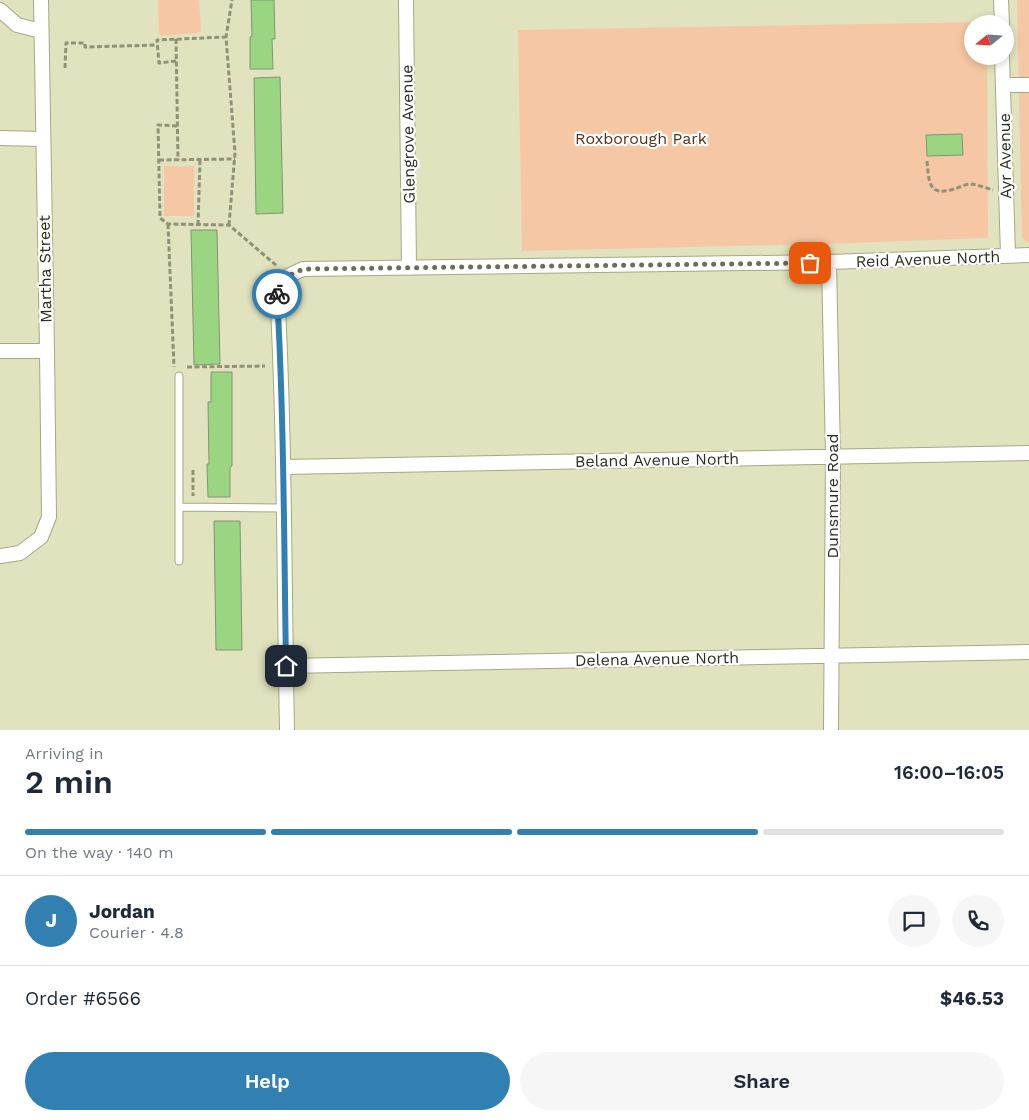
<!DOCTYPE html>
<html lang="en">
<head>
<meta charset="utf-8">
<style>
  :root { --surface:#fff; --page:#f6f6f7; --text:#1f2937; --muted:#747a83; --line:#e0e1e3; --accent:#3280b2 }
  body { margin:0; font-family:"Work Sans",sans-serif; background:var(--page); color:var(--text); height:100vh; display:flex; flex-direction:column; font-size:19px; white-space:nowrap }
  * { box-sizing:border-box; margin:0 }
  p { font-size:16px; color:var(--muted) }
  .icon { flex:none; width:28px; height:28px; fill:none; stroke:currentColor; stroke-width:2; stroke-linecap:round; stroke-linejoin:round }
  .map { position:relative; height:730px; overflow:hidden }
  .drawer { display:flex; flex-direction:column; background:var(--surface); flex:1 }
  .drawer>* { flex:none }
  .needle { width:32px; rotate:252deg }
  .buttons { position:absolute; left:964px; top:15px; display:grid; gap:10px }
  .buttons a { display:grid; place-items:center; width:50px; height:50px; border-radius:50%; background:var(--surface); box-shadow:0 2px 8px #0003; font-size:25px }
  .pin { position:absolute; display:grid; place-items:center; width:42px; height:42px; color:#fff; margin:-21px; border-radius:10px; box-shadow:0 2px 8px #0006 }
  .courier { position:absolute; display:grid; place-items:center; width:50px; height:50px; margin:-25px; border:4px solid #3280b2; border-radius:50%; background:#fff; color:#222; box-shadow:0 1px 6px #0007 }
  .summary em { font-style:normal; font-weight:600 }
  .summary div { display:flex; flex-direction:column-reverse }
  .summary { display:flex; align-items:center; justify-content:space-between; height:85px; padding:0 25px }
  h1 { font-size:32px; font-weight:600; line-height:38px }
  .bar { display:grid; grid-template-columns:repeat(4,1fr); gap:8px 5px; align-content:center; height:60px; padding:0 25px }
  .bar i { height:6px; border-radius:4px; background:var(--line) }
  .bar .active { background:var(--accent) }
  .bar p { grid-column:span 4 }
  .line { display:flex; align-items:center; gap:12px; padding:0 25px; border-top:1px solid var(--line) }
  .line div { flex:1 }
  .round { display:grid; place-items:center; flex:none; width:52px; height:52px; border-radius:26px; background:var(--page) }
  .cta { display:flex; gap:10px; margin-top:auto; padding:10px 25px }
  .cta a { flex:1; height:58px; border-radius:30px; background:var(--accent); color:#fff; font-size:20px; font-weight:600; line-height:58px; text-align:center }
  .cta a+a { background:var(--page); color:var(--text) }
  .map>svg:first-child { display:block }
  .green { fill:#f5c7a4 }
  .building { fill:#9cd582; stroke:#7f9476 }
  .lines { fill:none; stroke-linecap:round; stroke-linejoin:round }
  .lane-casing { stroke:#a6a884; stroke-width:9 }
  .street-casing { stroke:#a6a884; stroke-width:16 }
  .path { stroke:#909277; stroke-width:3; stroke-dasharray:5 2.5; stroke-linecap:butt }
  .lane { stroke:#fff; stroke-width:7 }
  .street { stroke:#fff; stroke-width:14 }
  .done { stroke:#6c6d57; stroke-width:5; stroke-dasharray:0 9 }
  .route { stroke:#3280b2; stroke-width:6 }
  .labels { text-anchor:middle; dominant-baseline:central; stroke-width:4.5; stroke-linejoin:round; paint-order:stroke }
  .street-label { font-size:16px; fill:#2d2e1f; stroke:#fff }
  .park-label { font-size:16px; fill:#553419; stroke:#fff }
</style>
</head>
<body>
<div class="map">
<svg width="1029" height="730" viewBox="0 0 1029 730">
  <rect width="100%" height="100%" fill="#e1e3be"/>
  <path class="green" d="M158,0H199L201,31L197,33L161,36L159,33Z
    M1017,0H1029V243L1025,241L1022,236Z
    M987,22V24H972V56H987L988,238L821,244L522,251L518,30Z
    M164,166H194V216H164Z"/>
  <path class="building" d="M251,0H274L275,39H272L273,69H250V37L252,36Z
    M280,77L283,213L256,214L254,78Z
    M962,134L963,155L927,156L926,135Z
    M191,230H217L220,364L194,365Z
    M211,372H232V466L230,467V497H208L207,464H209L208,402H211Z
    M214,521H240L242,650H216Z"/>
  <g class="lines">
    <defs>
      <path id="lane" d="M179,376V561
        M179,507L284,508"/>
      <path id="street" d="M406,0L409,268
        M1001,0L1002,24
        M0,10L17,25L41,31
        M1002,56L1008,255
        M1003,85H1029
        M0,138L42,139
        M829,262L833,456L831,730
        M0,351H47
        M284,467L1029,453
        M0,556L20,553L41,537L49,517L47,351L41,0
        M286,666L1029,652
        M287,730C284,583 285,436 277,289L288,276L303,269L829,262L1029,255"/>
    </defs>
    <use href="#lane" class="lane-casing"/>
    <use href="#street" class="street-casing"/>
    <path class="path" d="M176,39L178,160
      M176,61L159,63L157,40L226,37
      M65,68L66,43H85V47L157,45
      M177,126L158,125L160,218L168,224L229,225L277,266
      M159,160L235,159
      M927,161C929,182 928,197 954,189C959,188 965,184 970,184C976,184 986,188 993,190
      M168,224L174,367
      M198,225L200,160
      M229,225L235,153L226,37L232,0
      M187,367L265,366
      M193,470V496"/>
    <use href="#lane" class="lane"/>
    <use href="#street" class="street"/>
  </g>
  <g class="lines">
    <path class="done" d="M277,294L276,289L288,276L303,269L810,263"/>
    <path class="route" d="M277,294C284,418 284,542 286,666"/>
  </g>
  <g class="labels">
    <g class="street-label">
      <text transform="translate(408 134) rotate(-91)">Glengrove Avenue</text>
      <text transform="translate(1005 156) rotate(-91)">Ayr Avenue</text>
      <text transform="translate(928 259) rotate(-2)">Reid Avenue North</text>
      <text transform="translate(45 269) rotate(-91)">Martha Street</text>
      <text transform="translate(657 460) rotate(-1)">Beland Avenue North</text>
      <text transform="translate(832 496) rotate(-90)">Dunsmure Road</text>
      <text transform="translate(657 659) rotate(-1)">Delena Avenue North</text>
    </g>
    <g class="park-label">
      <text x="641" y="138">Roxborough Park</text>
    </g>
  </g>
</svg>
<div class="buttons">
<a><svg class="needle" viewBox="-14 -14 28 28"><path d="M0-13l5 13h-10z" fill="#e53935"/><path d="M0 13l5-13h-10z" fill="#747a83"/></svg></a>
</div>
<div class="pin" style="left:810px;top:263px;background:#ea580c"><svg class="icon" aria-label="bag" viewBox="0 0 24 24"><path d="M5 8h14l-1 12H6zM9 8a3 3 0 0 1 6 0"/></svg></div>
<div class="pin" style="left:286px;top:666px;background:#1f2937"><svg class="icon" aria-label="home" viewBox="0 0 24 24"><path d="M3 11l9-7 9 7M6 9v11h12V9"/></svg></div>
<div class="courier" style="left:277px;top:294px"><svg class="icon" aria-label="bike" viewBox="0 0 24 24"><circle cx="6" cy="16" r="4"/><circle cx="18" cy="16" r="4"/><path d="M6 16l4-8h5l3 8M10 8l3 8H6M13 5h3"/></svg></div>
</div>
<section class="drawer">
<div class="summary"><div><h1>2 min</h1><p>Arriving in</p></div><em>16:00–16:05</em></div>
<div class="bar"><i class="active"></i><i class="active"></i><i class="active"></i><i></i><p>On the way · 140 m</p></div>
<div class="line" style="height:90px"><b class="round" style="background:var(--accent);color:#fff">J</b><div><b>Jordan</b><p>Courier · 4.8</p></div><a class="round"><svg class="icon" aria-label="chat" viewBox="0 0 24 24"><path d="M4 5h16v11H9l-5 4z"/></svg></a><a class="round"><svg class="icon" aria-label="phone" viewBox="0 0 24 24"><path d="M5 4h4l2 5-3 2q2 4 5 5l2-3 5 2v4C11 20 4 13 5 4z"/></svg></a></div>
<div class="line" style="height:65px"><div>Order #6566</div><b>$46.53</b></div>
<div class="cta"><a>Help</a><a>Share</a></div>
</section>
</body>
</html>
